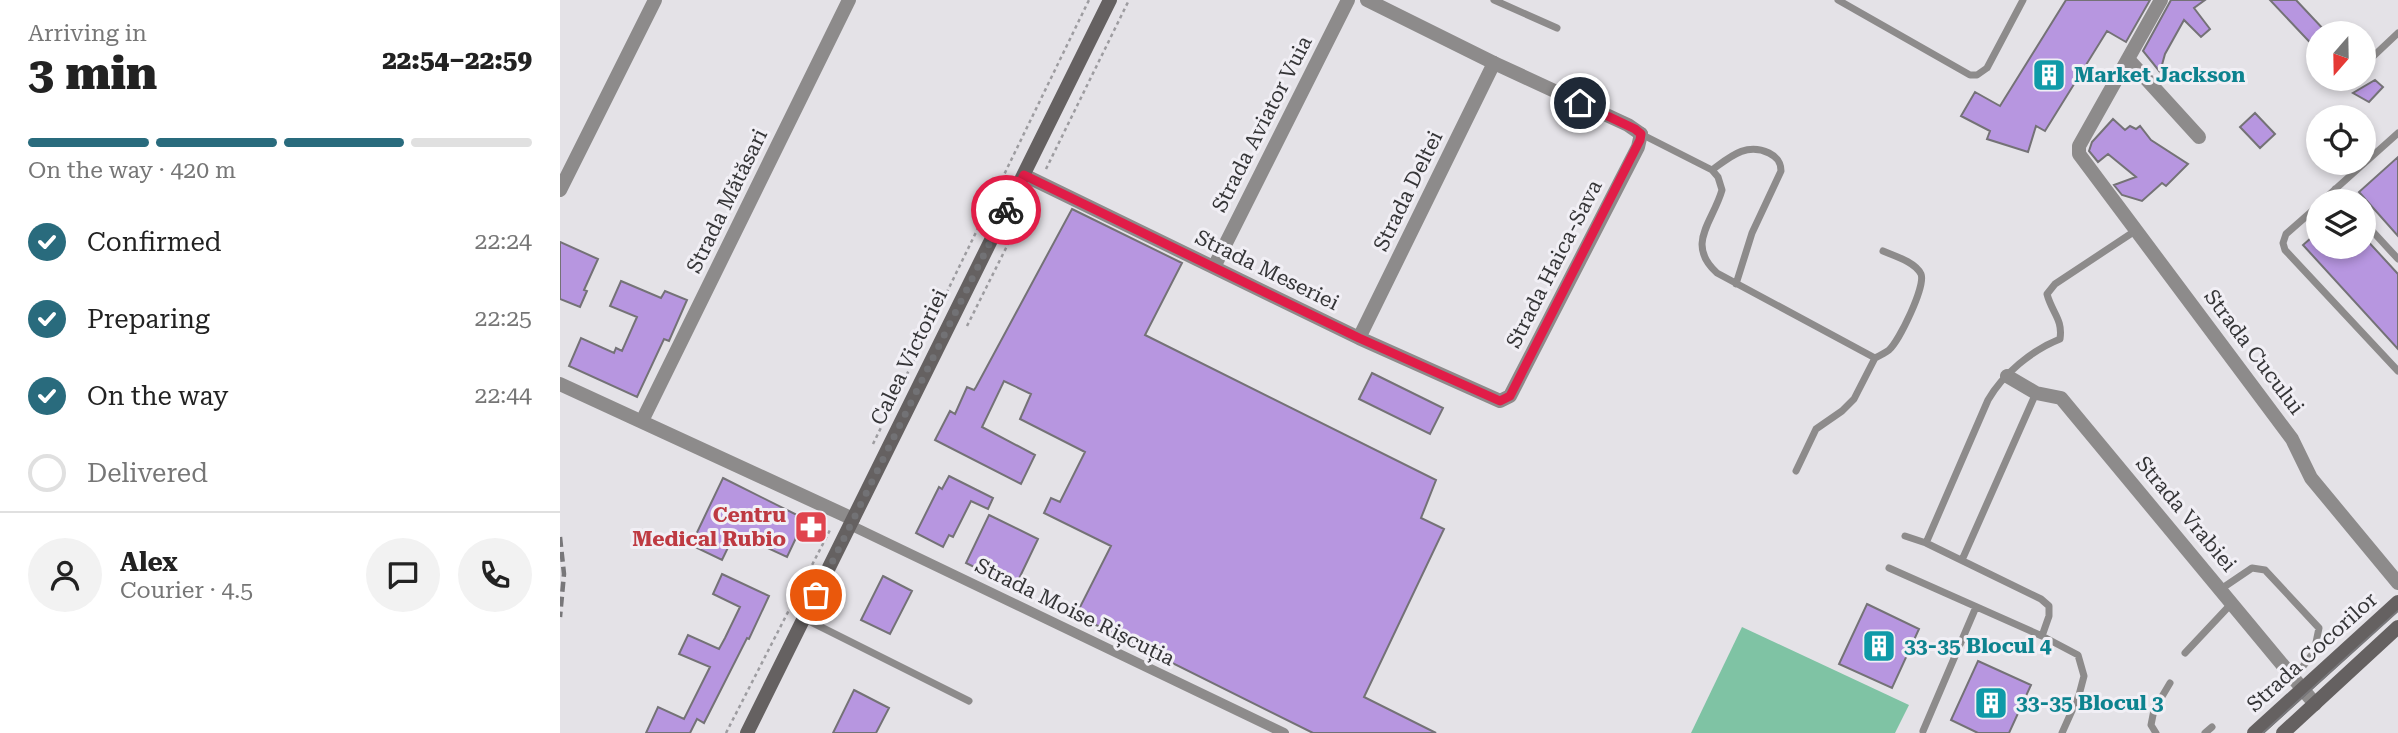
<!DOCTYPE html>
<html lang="en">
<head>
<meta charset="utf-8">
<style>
  :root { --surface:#fff; --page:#f2f2f2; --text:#222; --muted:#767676; --line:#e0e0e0; --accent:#296b7d }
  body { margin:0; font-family:"Roboto Serif",serif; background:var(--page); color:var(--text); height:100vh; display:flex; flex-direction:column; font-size:26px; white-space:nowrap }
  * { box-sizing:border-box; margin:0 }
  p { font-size:23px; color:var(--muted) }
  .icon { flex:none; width:38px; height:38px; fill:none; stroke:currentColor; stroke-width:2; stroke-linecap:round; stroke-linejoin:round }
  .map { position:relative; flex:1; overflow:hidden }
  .drawer { display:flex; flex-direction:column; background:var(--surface); width:560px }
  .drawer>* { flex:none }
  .needle { width:46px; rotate:200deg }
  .tools { position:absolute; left:1746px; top:21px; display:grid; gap:14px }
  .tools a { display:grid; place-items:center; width:70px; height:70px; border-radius:50%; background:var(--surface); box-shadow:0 4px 10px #0003; font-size:35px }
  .pin { position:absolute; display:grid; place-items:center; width:60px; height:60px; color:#fff; margin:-30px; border:4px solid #fff; border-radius:50%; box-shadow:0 2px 7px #0007 }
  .courier { position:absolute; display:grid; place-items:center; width:70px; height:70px; margin:-35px; border:5px solid #e11d48; border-radius:50%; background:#fff; color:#222; box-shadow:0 2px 9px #0007 }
  .headline em { font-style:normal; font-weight:800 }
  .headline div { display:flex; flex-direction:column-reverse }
  .headline { display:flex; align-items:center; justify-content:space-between; height:119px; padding:0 28px }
  h1 { font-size:46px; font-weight:800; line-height:52px }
  .bar { display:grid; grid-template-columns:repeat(4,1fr); gap:10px 7px; align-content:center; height:84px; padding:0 28px }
  .bar i { height:9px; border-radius:5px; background:var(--line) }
  .bar .active { background:var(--accent) }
  .bar p { grid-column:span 4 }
  .line { display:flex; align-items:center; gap:18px; padding:0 28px; border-top:2px solid var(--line) }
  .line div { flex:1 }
  .round { display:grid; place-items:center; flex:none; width:74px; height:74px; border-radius:37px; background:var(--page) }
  ol { padding:0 28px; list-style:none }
  li { display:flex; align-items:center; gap:21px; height:77px }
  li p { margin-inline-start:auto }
  li .icon { padding:7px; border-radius:50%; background:var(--accent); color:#fff; stroke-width:4 }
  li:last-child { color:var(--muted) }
  li i { width:38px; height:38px; border:4px solid var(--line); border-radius:50% }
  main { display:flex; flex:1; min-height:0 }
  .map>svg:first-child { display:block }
  .green { fill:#7fc3a4 }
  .building { fill:#b796e0; stroke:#747276; stroke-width:2 }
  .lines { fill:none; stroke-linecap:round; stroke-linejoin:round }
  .path { stroke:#9d9ca0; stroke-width:2.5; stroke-dasharray:3.5 3.5; stroke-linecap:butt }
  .service { stroke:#8d8b8b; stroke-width:7 }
  .pedestrian { stroke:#8d8b8b; stroke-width:10 }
  .minor { stroke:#8d8b8b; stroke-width:14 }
  .tertiary { stroke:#8d8b8b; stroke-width:14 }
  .secondary { stroke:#656161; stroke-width:14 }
  .tram { stroke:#78777a; stroke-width:2 }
  .rail { stroke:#78777a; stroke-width:4.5; stroke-dasharray:10 5; stroke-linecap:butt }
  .done { stroke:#727275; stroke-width:7; stroke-dasharray:0 12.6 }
  .route { stroke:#e11d48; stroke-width:9 }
  .labels { text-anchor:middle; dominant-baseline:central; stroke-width:6; stroke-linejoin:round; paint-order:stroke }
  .culture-label { font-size:21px; font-weight:bold; fill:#0d838f; stroke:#f1eff5; text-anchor:start }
  .street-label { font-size:21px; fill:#353537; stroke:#f1eff5 }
  .health-label { font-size:21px; font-weight:bold; fill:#be3a42; stroke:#f1eff5; text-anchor:end }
</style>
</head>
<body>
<main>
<section class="drawer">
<div class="headline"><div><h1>3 min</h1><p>Arriving in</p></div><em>22:54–22:59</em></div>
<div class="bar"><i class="active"></i><i class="active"></i><i class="active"></i><i></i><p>On the way · 420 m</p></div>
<ol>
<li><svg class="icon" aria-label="check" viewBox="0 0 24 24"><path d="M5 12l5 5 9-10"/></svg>Confirmed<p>22:24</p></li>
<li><svg class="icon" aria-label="check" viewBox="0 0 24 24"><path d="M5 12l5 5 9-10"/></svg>Preparing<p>22:25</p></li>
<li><svg class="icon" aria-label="check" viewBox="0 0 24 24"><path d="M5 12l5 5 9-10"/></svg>On the way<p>22:44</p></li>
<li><i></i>Delivered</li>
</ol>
<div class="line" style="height:126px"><a class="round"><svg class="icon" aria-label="person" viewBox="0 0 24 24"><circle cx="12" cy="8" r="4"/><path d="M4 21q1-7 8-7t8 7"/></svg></a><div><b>Alex</b><p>Courier · 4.5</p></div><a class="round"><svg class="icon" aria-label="chat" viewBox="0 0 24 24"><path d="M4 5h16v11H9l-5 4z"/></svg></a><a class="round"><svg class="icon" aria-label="phone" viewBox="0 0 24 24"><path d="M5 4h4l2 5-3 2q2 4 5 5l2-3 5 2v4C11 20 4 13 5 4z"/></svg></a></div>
</section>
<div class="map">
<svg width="1838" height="733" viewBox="0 0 1838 733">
  <rect width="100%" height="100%" fill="#e4e2e7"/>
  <path class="green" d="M1182,627L1349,705L1335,733H1131Z"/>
  <path class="building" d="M1506,0H1590L1566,42L1547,31L1485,131L1476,126L1468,152L1427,139L1430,131L1401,116L1415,92L1440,106Z
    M1611,0H1645L1634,8L1650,29L1641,37L1624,20L1605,54L1600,72L1583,51Z
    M1710,0H1736L1767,33H1759V52Z
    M1815,80L1823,87L1809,102L1793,93Z
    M1695,113L1715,134L1700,148L1680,127Z
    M1553,119L1565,130L1570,126L1576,129L1580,126L1591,140L1628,164L1606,186L1602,183L1582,201L1562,195L1554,185L1576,177L1548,154L1538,162L1529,151L1532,142Z
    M1838,157V236L1799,192Z
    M512,209L622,263L585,335L876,480L861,518L884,529L804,697L876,733H753L516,615L551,546L484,513L491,498L500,502L525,452L460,419L471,394L444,381L422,427L475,455L461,484L375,440L390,411L395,414L407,387L414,390L416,387Z
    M1759,231V247H1804V237L1838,274V349L1743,245Z
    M0,242L38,259L24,290L27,291L20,307L0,299Z
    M61,281L101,298L105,291L127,300L109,341L104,339L77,397L9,366L21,338L54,353L56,348L62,351L77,317L50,306Z
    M812,373L883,408L870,434L799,399Z
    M389,476L433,498L428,509L411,501L393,537L389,535L383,547L356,533L379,487L382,489Z
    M163,478L245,519L227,557L175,533L162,560L131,545Z
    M429,515L478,539L455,587L406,563Z
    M162,574L209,596L189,639L187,638L144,723L137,719L130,733H86L98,707L124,719L150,667L119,654L128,635L159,649L165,638L180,607L153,594Z
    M323,576L352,591L330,634L301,620Z
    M1307,604L1359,629L1332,688L1279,664Z
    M1418,661L1471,685L1449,733H1418L1391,720Z
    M294,690L329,708L316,733H273Z"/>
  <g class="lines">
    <path class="path" d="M486,169L569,0
      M407,326L473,194
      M313,444L529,0
      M166,733L271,528"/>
    <path class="service" d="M934,0L997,28
      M1278,0L1410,75H1417L1427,68L1463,0
      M1804,65L1838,33
      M1081,134L1152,170L1158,177L1162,190C1153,222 1125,244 1157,273L1315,358C1319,356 1325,353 1329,350C1339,341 1366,286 1361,274C1355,262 1335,256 1323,251
      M1152,170C1170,157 1186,142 1209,153C1217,157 1221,162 1221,171L1192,233L1176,284
      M1775,189L1786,201
      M1762,201L1838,133
      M1759,205L1726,234L1723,243L1725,250L1838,371
      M1804,222L1838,259
      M1236,471L1256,429L1282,411L1294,399L1315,358
      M1345,536L1366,543
      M1402,560L1476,393
      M1329,568L1482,636L1518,655L1524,676L1519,695L1502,733
      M1661,589L1692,568L1705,570L1759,628L1754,652L1734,678
      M245,619L409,701
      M1482,636L1489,616V606L1481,599L1366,543L1428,400C1443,374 1472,350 1500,339C1503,319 1492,313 1487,294L1495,284L1575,231
      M1625,653L1672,603
      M1363,731L1416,607
      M1596,733L1591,725L1594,710L1610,683
      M1645,733L1652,727"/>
    <path class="pedestrian" d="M290,525L724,733"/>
    <path class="minor" d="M1601,0L1519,146V154L1732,439L1751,478L1838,583
      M1568,59L1639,137
      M464,175L799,338L940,401L950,396L1078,147L1081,134
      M0,190L95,0
      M654,267L788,0
      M799,338L934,63
      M1447,376L1476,393L1501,398L1755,704
      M0,384L293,519
      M82,421L289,0"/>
    <path class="tertiary" d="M807,0L934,63L1068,125L1081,134"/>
    <path class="secondary" d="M187,733L550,0
      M1694,733L1838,602
      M1723,733L1838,627"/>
    <path class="tram" d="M1703,733L1838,611"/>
    <path class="rail" d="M0,537L4,574L0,617"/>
  </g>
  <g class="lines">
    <path class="done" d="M256,595L446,210"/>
    <path class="route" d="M446,210L464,175L799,338L940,401L950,396L1080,140L1081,134L1075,129L1020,103"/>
  </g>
  <defs>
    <symbol id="building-square" viewBox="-11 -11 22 22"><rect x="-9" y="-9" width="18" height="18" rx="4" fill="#0f9aa8" stroke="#f1eff5"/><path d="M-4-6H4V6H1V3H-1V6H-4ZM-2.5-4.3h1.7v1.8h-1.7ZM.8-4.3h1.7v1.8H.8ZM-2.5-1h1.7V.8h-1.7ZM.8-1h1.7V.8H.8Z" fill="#fff"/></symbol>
    <symbol id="pharmacy-square" viewBox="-11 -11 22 22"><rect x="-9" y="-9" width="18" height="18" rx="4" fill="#e0444e" stroke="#f1eff5"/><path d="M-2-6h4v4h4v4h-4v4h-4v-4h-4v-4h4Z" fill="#fff"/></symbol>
  </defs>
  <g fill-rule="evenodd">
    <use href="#building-square" x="1470" y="56" width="38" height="38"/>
    <use href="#pharmacy-square" x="232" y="508" width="38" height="38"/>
    <use href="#building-square" x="1300" y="627" width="38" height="38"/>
    <use href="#building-square" x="1412" y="684" width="38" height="38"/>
  </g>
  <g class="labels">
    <g class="culture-label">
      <text x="1514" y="75">Market Jackson</text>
      <text x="1344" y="646">33-35 Blocul 4</text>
      <text x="1456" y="703">33-35 Blocul 3</text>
    </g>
    <g class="street-label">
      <text transform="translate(702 124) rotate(-63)">Strada Aviator Vuia</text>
      <text transform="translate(848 191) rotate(-64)">Strada Deltei</text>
      <text transform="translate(167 201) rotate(-64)">Strada Mătăsari</text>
      <text transform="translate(994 264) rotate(-63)">Strada Haica-Sava</text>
      <text transform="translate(707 270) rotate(26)">Strada Meseriei</text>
      <text transform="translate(1694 352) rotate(53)">Strada Cucului</text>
      <text transform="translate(349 357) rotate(-64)">Calea Victoriei</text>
      <text transform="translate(1626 514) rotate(50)">Strada Vrabiei</text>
      <text transform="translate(515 612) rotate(26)">Strada Moise Rișcuția</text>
      <text transform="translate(1752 652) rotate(-42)">Strada Cocorilor</text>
    </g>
    <g class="health-label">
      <text x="226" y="515">Centru<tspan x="226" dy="24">Medical Rubio</tspan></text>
    </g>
  </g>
</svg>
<div class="tools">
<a><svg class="needle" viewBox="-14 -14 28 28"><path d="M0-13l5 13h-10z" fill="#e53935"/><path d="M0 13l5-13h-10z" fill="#767676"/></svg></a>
<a><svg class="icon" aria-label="locate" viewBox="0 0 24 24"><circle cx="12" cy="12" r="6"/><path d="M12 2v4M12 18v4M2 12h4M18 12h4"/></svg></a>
<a><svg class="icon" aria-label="layers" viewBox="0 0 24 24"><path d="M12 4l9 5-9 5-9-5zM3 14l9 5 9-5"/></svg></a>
</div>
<div class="pin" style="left:256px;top:595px;background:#ea580c"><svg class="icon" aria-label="bag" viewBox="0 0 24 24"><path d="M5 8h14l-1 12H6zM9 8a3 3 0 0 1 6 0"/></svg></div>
<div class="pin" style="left:1020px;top:103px;background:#1f2937"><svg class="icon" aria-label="home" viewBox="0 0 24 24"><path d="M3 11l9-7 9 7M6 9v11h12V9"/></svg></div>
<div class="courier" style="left:446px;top:210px"><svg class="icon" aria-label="bike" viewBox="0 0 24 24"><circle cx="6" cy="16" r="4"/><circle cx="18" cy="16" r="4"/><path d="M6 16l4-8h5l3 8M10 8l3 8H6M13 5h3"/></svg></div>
</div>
</main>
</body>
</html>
